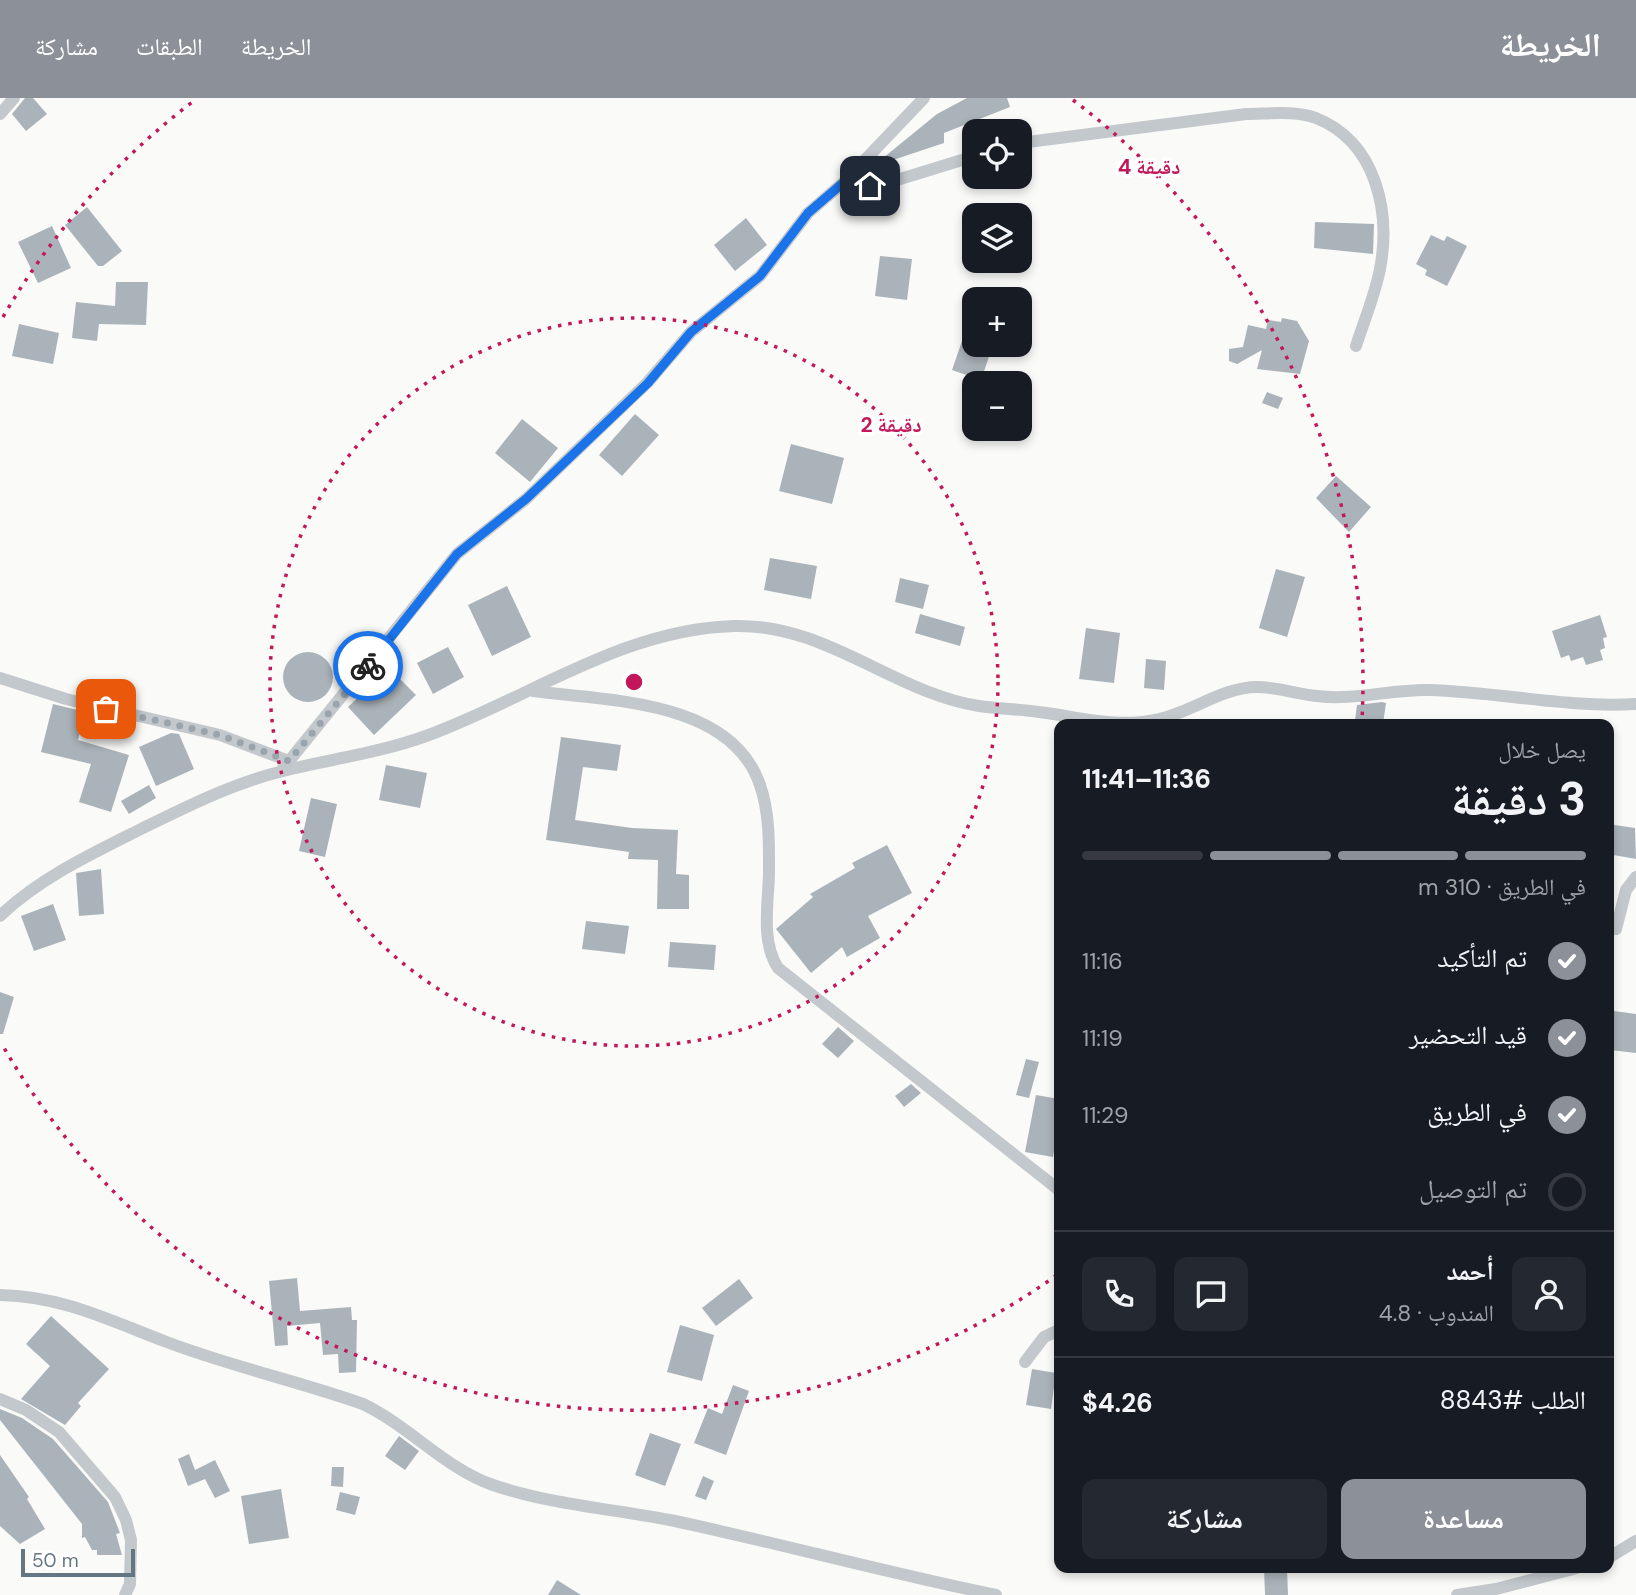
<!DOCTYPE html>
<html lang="ar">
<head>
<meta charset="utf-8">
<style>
  :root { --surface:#171b24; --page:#242831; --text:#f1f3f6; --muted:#9ea1a6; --line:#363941; --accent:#8c9099 }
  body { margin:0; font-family:"DM Sans","Noto Naskh Arabic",sans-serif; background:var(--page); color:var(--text); direction:rtl; height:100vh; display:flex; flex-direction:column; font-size:26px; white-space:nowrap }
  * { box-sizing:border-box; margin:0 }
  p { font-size:23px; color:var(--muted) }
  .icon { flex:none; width:38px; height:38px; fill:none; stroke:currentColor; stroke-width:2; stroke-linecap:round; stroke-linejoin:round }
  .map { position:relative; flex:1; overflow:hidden; direction:ltr }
  .side { position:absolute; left:1054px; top:621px; width:560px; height:854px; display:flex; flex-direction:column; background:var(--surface); border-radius:14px; box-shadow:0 4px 10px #0003; direction:rtl }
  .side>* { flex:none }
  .buttons { position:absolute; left:962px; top:21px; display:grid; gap:14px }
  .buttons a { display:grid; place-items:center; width:70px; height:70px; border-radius:14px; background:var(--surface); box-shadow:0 4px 10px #0003; font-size:35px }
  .scale { position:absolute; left:21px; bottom:18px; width:114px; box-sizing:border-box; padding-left:7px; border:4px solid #657683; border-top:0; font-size:19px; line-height:24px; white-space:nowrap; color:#657683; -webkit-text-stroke:5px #fff; paint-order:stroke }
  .pin { position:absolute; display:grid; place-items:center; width:60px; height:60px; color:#fff; margin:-30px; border-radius:14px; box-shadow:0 4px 10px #0006 }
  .courier { position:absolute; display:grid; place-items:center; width:70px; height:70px; margin:-35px; border:5px solid #1a73e8; border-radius:50%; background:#fff; color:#222; box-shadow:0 2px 9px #0007 }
  .headline em { font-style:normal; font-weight:800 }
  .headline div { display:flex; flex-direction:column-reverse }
  .headline { display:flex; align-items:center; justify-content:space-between; height:119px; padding:0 28px }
  h1 { font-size:46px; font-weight:800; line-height:52px }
  .bar { display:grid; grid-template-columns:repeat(4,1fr); gap:10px 7px; align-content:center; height:84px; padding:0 28px }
  .bar i { height:9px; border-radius:5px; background:var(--line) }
  .bar .selected { background:var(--accent) }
  .bar p { grid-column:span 4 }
  .line { display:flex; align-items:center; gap:18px; padding:0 28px; border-top:2px solid var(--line) }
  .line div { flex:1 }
  .round { display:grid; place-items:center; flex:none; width:74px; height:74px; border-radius:14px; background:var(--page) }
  ol { padding:0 28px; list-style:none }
  li { display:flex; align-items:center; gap:21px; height:77px }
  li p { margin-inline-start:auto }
  li .icon { padding:7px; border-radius:50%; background:var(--accent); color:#fff; stroke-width:4 }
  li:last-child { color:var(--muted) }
  li i { width:38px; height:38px; border:4px solid var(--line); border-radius:50% }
  .button { display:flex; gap:14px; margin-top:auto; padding:14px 28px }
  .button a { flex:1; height:80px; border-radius:14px; background:var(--accent); color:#fff; font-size:28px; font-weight:800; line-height:80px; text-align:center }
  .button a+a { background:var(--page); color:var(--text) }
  header { display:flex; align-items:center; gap:42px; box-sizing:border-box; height:98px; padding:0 35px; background:var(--accent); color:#fff }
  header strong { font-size:33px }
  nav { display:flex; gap:38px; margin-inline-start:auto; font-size:24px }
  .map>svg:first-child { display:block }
  .building { fill:#aab3b9 }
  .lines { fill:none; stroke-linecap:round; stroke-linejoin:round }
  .street { stroke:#c3c8cc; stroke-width:12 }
  .done { stroke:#99a4ac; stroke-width:7; stroke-dasharray:0 12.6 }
  .route { stroke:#1a73e8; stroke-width:9 }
  .ring { fill:none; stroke:#c2185b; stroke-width:3.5; stroke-dasharray:3.5 7 }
  .centre { fill:#c2185b; stroke:#fff; stroke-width:3.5 }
  .ring-label { font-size:21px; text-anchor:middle; font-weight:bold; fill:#c2185b; stroke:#fff; stroke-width:7; stroke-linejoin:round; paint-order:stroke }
</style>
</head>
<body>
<header>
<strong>الخريطة</strong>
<nav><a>الخريطة</a><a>الطبقات</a><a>مشاركة</a></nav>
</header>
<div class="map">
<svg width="1636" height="1497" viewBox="0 0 1636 1497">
  <rect width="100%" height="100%" fill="#fafaf8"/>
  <path class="building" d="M25,0H33L47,16L26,33L12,16Z
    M967,0H1007L1010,9L944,35V45L872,69L937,16Z
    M87,109L122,153L103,168H98L65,127Z
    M746,120L767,147L735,173L714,147Z
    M1315,124L1374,126L1373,156L1314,150Z
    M52,128L71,170L38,185L18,144Z
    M1431,137L1444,143L1447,138L1467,148L1447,188L1425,177L1427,172L1416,166Z
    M880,158L912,161L907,202L875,198Z
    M116,184H148L146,227L99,226L97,243L72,240L76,204L115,208Z
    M1282,220L1297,223L1309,243L1300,276L1257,271L1262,252L1237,266L1229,263V251L1243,249L1248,227L1266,231L1268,222L1281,224Z
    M19,226L59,235L53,266L12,258Z
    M962,243L991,253L981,282L952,272Z
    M1267,294L1283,300L1278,311L1262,305Z
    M635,316L659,337L622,378L599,357Z
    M522,321L558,350L530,384L495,355Z
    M791,346L844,360L832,406L779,393Z
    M1336,378L1371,409L1349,434L1316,400Z
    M770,460L817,468L811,501L764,492Z
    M1276,471L1305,479L1287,539L1259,530Z
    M900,480L929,487L923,511L895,504Z
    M507,488L531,539L492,558L468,507Z
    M920,516L965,529L960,548L915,535Z
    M1600,517L1607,539L1603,540L1605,550L1600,552L1603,562L1586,567L1583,559L1571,563L1569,557L1561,560L1552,533Z
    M1086,530L1120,535L1114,585L1079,581Z
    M448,549L464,579L433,596L417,565Z
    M283 579a25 25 0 1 1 50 0a25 25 0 1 1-50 0Z
    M1146,561L1166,563L1164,592L1144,590Z
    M389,570L416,597L374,637L348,609Z
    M1382,604L1386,605L1383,626L1355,622L1357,607Z
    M53,606L85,614L78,642L129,657L111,714L79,704L91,666L41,654Z
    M171,635L179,636L194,671L156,688L139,649Z
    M561,639L621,647L617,673L583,669L575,722L632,730L678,732L676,776L689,777V811H657L658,762L628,761L629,754L546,742Z
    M386,667L427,675L420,710L379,702Z
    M149,687L156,700L129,716L121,703Z
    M311,700L337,706L325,759L299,753Z
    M1608,726L1635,730L1636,761L1608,756Z
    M887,747L912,795L868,818L880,840L847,859L842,849L811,875L776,831L813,799L810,796L855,770L852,765Z
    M101,771L104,816L79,818L76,775Z
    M53,806L66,842L34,853L21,818Z
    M586,823L629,828L625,856L582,851Z
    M670,844L716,847L714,872L668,869Z
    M0,894L14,899L3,936H0Z
    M1614,913L1636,916V955L1610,952Z
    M838,929L854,943L838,960L822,946Z
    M1026,961L1039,964L1029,1000L1016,997Z
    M911,986L921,995L904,1009L895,998Z
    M1036,997L1059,1001V1027L1053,1059L1025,1054Z
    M297,1180L300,1213L351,1209L352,1222H357L356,1274L339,1275L338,1256L323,1257L320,1225L287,1228L288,1247L275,1248L269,1183Z
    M739,1181L753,1200L716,1228L702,1210Z
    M51,1218L109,1271L78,1305L81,1308L65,1327L21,1301L50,1268L26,1246Z
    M680,1227L714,1237L702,1283L667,1274Z
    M1032,1271L1056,1275L1051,1311L1026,1307Z
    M733,1287L749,1293L726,1357L694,1345L708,1310L722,1316Z
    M0,1311L22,1320L53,1341L108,1404L120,1435L116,1436L122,1457H97V1452H92L85,1439L82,1440V1426L0,1322Z
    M650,1335L681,1346L665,1388L635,1377Z
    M399,1338L419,1353L405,1372L385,1358Z
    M189,1356L195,1372L215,1362L230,1393L215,1400L205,1381L188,1388L178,1361Z
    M0,1357L29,1399L27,1401L45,1431L20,1446L0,1428Z
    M332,1369H344L343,1389L331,1388Z
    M703,1378L714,1383L706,1402L695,1398Z
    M281,1391L289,1440L249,1446L241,1398Z
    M340,1394L360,1399L355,1417L336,1412Z
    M1264,1470H1287L1288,1497H1265Z
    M557,1482L581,1497H548Z"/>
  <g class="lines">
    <path class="street" d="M0,16L14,0
      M1020,45L1246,16C1268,16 1295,12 1316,20C1376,44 1391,113 1380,171C1375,197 1364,223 1356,248
      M844,84L884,86L975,58
      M0,580L66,601L220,637L289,663
      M533,593C607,603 731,601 760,687C770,716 769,747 769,777C768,807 761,844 778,870L1059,1092
      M281,673L457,456L526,401L647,285L691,234L760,178L808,115L844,84L924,0
      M0,818C40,780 91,756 139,732C186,709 233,685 283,673C331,661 379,655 426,638C528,601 622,531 734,528C826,525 894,595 979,608C999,611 1019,611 1039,614C1080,619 1118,631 1159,621C1192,614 1223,589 1257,589C1277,589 1297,596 1317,598C1353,603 1392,591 1429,592C1499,594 1566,610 1636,606
      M1616,831L1626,792L1636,779
      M0,1197C61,1198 109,1222 164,1243C229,1268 298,1283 363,1306C409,1328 446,1371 493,1387C551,1407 615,1411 675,1423C782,1446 888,1475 996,1497
      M1025,1264L1044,1239L1059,1232
      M0,1301L26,1312L59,1334L115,1399L126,1422L131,1442L130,1486L125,1497
      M1608,1460L1636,1443
      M1457,1497L1496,1491L1577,1470"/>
  </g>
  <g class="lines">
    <path class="done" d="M106,611L220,637L289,663L368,568"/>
    <path class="route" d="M368,568L457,456L526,401L648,285L691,234L760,178L808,115L844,84L870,88"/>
  </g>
  <g class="ring">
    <circle cx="634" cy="584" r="364"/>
    <path d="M1057 1177A729 729 0 0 1 3 948M3 219A729 729 0 0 1 195 2M1073 2A729 729 0 0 1 1362 622"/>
  </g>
  <circle cx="634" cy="584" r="10" class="centre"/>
  <g class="ring-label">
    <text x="1149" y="76">4 دقيقة</text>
    <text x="891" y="334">2 دقيقة</text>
  </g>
</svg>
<div class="buttons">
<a><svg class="icon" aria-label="locate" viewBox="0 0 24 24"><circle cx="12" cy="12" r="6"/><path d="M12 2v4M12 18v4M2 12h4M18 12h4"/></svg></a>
<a><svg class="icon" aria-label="layers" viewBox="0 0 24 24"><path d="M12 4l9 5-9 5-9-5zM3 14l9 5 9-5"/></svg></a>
<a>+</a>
<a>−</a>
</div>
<div class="scale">50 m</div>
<div class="pin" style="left:106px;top:611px;background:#ea580c"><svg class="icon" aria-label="bag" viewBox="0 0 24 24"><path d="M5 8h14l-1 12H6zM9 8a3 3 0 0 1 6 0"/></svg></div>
<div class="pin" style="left:870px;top:88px;background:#1f2937"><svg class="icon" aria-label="home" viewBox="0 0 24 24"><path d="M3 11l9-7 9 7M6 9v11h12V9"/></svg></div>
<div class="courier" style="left:368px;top:568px"><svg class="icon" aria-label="bike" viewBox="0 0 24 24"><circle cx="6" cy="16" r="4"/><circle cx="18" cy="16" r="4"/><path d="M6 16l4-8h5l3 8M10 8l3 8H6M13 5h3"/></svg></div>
<section class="side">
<div class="headline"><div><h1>3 دقيقة</h1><p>يصل خلال</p></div><em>11:36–11:41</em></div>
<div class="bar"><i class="selected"></i><i class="selected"></i><i class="selected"></i><i></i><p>في الطريق · 310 m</p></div>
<ol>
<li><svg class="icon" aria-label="check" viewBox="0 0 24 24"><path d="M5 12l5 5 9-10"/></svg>تم التأكيد<p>11:16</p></li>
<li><svg class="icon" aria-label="check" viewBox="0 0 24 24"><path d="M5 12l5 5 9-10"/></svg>قيد التحضير<p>11:19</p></li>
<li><svg class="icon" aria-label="check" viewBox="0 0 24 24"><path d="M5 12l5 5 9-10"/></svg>في الطريق<p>11:29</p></li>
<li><i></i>تم التوصيل</li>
</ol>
<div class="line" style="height:126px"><a class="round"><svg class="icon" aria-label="person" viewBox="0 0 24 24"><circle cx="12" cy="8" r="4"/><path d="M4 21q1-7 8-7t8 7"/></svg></a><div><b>أحمد</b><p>المندوب · 4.8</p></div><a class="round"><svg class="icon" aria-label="chat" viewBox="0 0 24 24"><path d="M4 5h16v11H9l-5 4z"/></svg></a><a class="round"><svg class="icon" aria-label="phone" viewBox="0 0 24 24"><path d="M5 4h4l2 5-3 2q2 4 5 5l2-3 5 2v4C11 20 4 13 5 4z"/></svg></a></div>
<div class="line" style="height:91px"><div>الطلب #8843</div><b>$4.26</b></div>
<div class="button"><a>مساعدة</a><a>مشاركة</a></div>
</section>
</div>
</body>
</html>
